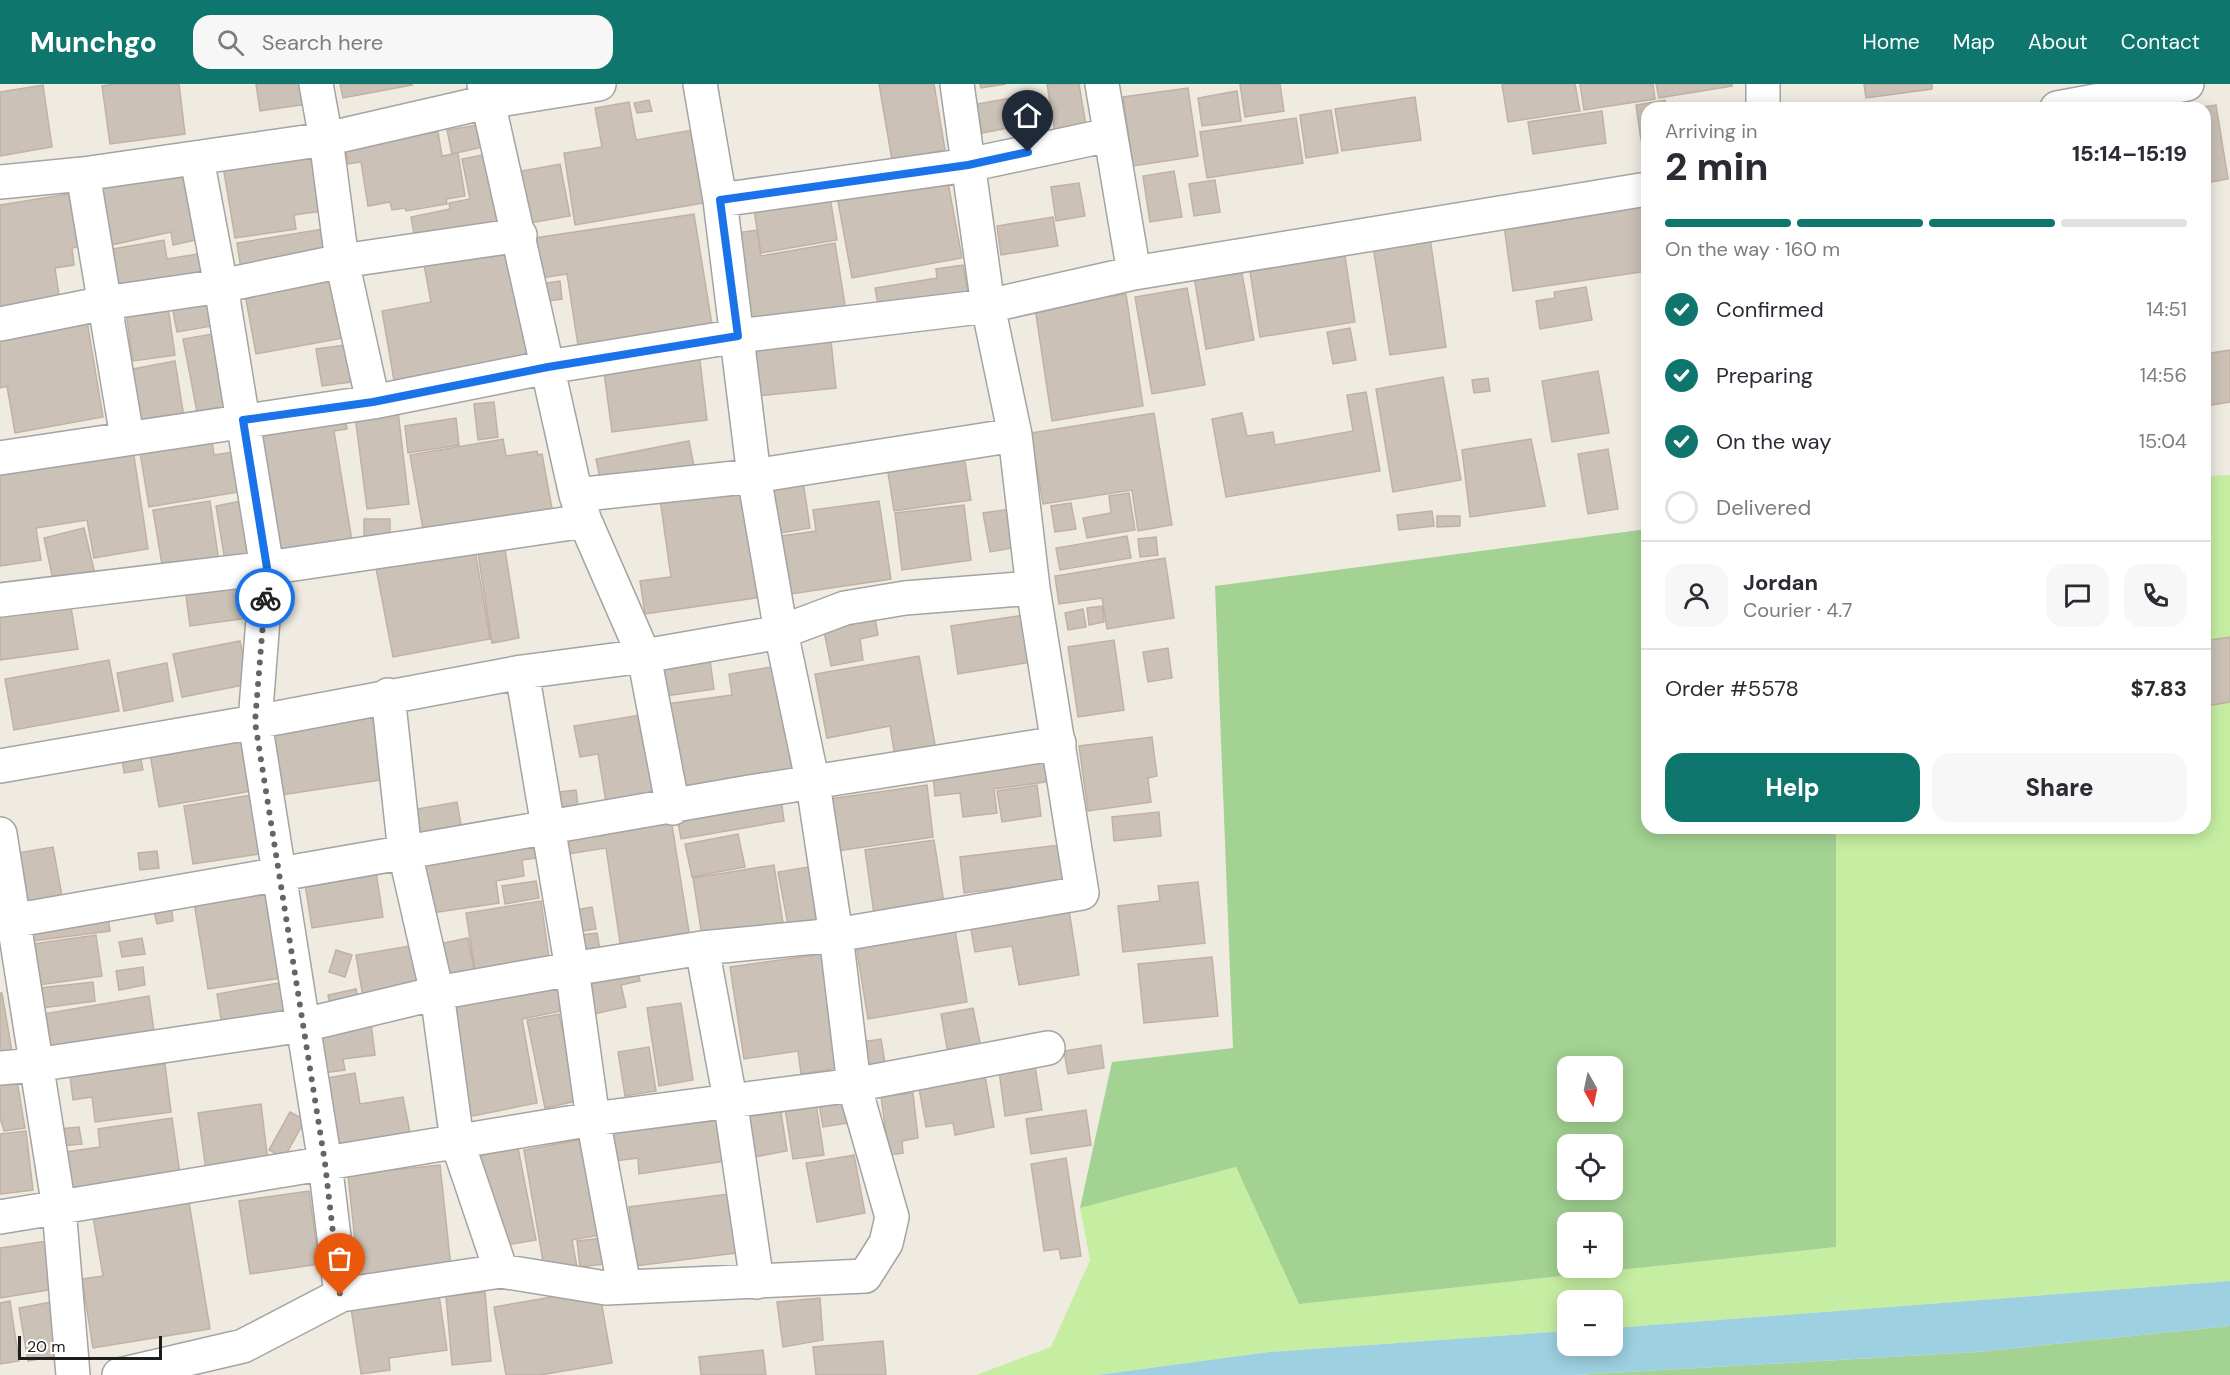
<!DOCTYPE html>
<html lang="en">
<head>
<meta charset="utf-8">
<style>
  :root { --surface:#fff; --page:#f7f7f7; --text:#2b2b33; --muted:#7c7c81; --line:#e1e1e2; --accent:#0f766e }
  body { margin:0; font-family:"DM Sans",sans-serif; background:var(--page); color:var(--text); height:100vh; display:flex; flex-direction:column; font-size:22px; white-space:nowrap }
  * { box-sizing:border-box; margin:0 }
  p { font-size:20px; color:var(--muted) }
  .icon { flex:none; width:33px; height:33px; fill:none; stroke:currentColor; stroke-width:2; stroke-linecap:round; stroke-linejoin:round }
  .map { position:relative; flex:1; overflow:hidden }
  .details { position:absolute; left:1641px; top:18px; width:570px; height:732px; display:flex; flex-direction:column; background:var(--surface); border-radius:18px; box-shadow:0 3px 15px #0003 }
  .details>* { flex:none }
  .needle { width:39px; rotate:171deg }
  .buttons { position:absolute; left:1557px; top:972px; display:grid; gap:12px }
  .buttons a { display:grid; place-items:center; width:66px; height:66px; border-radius:12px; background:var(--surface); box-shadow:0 3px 15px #0003; font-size:30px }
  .scale { position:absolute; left:18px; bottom:15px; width:144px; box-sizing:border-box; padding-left:6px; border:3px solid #1d1d1d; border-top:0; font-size:16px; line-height:21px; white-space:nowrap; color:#1d1d1d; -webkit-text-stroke:4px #fff; paint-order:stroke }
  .pin { position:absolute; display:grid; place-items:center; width:51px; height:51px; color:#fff; margin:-62px -26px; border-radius:50% 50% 50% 0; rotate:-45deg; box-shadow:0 0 6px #0007 }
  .pin .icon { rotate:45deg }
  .courier { position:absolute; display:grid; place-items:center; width:60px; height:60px; margin:-30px; border:4px solid #1a73e8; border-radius:50%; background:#fff; color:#222; box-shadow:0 2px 8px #0007 }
  .headline em { font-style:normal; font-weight:800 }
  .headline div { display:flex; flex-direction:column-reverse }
  .headline { display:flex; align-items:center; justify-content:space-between; height:102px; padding:0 24px }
  h1 { font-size:39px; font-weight:800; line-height:45px }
  .bar { display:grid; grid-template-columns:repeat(4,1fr); gap:9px 6px; align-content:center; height:72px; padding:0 24px }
  .bar i { height:8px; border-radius:4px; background:var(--line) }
  .bar .on { background:var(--accent) }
  .bar p { grid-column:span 4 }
  .line { display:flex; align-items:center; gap:15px; padding:0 24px; border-top:2px solid var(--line) }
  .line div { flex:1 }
  .round { display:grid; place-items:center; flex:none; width:63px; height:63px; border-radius:18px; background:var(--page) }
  ol { padding:0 24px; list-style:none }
  li { display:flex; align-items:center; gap:18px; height:66px }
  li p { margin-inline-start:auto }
  li .icon { padding:6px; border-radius:50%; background:var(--accent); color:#fff; stroke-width:4 }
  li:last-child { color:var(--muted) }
  li i { width:33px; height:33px; border:3px solid var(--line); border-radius:50% }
  .cta { display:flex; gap:12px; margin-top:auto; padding:12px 24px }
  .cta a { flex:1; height:69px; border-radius:18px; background:var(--accent); color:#fff; font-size:24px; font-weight:800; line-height:69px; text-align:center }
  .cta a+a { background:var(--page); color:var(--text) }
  header { display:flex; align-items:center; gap:36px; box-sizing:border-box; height:84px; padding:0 30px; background:var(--accent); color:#fff }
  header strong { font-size:28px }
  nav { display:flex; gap:33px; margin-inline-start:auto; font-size:21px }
  .search { width:420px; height:54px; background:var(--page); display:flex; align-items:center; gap:15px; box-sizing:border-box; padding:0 21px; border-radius:18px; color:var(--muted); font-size:22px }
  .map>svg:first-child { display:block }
  .grass { fill:#c6eea2 }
  .forest { fill:#a3d292; fill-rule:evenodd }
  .water { fill:#9dd0e1 }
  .building { fill:#cbc1b7; stroke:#c2b1a2; stroke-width:1.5 }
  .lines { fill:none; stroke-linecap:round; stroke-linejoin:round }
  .street-casing { stroke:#a4a4a4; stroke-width:36 }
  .street { stroke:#fff; stroke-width:33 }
  .done { stroke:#666562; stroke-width:6; stroke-dasharray:0 10.8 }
  .route { stroke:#1a73e8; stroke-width:8 }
</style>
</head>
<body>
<header>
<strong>Munchgo</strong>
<div class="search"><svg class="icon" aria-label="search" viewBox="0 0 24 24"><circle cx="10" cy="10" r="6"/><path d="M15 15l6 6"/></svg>Search here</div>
<nav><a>Home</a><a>Map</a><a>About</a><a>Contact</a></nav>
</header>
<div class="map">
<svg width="2230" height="1291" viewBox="0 0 2230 1291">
  <rect width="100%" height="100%" fill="#efebe1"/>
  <path class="grass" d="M2230,391V1197L1613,1244L1612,1216H1568L1567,1247L1269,1268L1098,1291H976L1051,1263L1090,1176L1080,1124L1236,1083L1299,1220L1836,1163V744H2205V392Z"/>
  <path class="forest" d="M1647,445V744H1836V1163L1299,1220L1236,1083L1080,1124L1112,978L1233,964L1215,502ZM1568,982H1612V1028H1568ZM1568,1060H1612V1106H1568ZM1568,1138H1612V1184H1568Z
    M2230,1242V1291H1575L1977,1268Z"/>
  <path class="water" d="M2230,1197V1242L1977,1268L1575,1291H1098L1269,1268L1567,1247L1568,1262H1612L1613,1244Z"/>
  <path class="building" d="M115,0H179L185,50L110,60L102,2Z
    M256,0H311L314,19L260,27Z
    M340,0H411L412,1L343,14Z
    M879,0H934L945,66L892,76Z
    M980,0H1006L981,4Z
    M1047,0H1079L1086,42L1055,48Z
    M1240,0H1280L1284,27L1245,33Z
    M1502,0H1575L1580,27L1508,38Z
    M1580,0H1653L1655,15L1584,26Z
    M1656,0H1732V2L1659,14Z
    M1864,0H1932V5L1866,14Z
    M43,1L52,63L0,72V8Z
    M1188,4L1198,72L1133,82L1123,13Z
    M1237,7L1241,37L1202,42L1198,14Z
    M1023,12L1028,40L982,49L977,20Z
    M1415,13L1421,56L1342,67L1335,25Z
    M649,16L652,27L637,29L634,19Z
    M1665,16L1666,24H1647V55L1641,56L1636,21Z
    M629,18L636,56L698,45L710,118L575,141L564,69L602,63L595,24Z
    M2216,21L2228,95L2205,99V24H2197Z
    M1331,26L1338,69L1306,74L1300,31Z
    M1602,27L1606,59L1533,70L1528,38Z
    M1296,34L1303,79L1207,94L1200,48Z
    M483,40L487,62L452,70L447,46Z
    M438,48L442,72L458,69L465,112L446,115L447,120L406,127L405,124L392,126L390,118L368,122L361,78L348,80L345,62Z
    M321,67L329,126L294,131L296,145L235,154L223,82Z
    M488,70L503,145L417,166L411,133L450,125L449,119L470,115L462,75Z
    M560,80L570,132L525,140L516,88Z
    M190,84L205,154L173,161L171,148L111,161L99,103Z
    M1174,87L1182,133L1150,138L1143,92Z
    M947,93L962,174L852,194L837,112Z
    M1215,96L1220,128L1194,132L1189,100Z
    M1079,99L1085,132L1056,137L1051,103Z
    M829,107L837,156L761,169L753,120Z
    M74,109L83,162L72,164L74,181L55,184L60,218L0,228V121Z
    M1647,111V187L1513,207L1503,134Z
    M694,130L713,247L579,268L567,190L541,194L535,154Z
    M1053,133L1058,162L1001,171L997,142Z
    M329,144L334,178L242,192L237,159Z
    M757,146L761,172L835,159L846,227L747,243L731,150Z
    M513,154L534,270L394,296L382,227L431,218L422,170Z
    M1430,154L1446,263L1390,271L1373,162Z
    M164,156L167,175L204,169L209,199L121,215L112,165Z
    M1345,172L1355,238L1260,253L1250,187Z
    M963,181L968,209L879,225L875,204L937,194L936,185Z
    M1241,184L1254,256L1206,265L1194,192Z
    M337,188L349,253L256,270L244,205Z
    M560,197L562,215L542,218L540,200Z
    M1586,203L1592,236L1540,245L1536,217L1555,214L1554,208Z
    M1187,204L1205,301L1152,310L1135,213Z
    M213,209L218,241L177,248L171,217Z
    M1126,210L1143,322L1052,337L1035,224Z
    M167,216L175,271L133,277L125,222Z
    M86,231L103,333L15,349L7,302L0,304V246Z
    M1350,244L1356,276L1333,280L1327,248Z
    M830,248L836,304L758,312L752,257Z
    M218,249L231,322L197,328L183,255Z
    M353,260L358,297L322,302L316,265Z
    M2230,266V318L2205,322V270Z
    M699,268L707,336L612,348L603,281Z
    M175,277L184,333L138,340L127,286Z
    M1643,284H1647V308Z
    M1598,287L1609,349L1552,358L1542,297Z
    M1443,293L1461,396L1393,408L1376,305Z
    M1488,294L1490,307L1474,309L1472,296Z
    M1366,308L1380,387L1226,413L1212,335L1242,329L1247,352L1273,348L1275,361L1353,347L1347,311Z
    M494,318L498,353L478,356L474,320Z
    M398,327L409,420L367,425L355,332Z
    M344,329L347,345L334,347L352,457L281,469L261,343Z
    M1154,329L1172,441L1138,447L1132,406L1043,420L1031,349Z
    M456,334L459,361L408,369L405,342Z
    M211,350L214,371L239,367L245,407L149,423L139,362Z
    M503,355L506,372L537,367L538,371L542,370L553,430L424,451L410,371Z
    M1531,355L1545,422L1470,433L1462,366Z
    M689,357L694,382L601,400L596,375Z
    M133,365L148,465L94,474L87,436L36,444L41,476L0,482V386Z
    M963,365L971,416L894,427L886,376Z
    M1608,365L1618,425L1588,430L1578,370Z
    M802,390L810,444L769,451L761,397Z
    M746,396L762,513L645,530L640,497L671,493L659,408Z
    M1129,409L1135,446L1087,454L1083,434L1111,429L1109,412Z
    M246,416L256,472L225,477L216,422Z
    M210,417L219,478L163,487L153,426Z
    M879,417L891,495L784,511L775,453L816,447L813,426Z
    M1071,419L1076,445L1055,448L1051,422Z
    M964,421L971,476L902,486L895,429Z
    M1012,425L1018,463L990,468L983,429Z
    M1432,427L1434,442L1399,446L1397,431Z
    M1437,432H1460V442L1437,443Z
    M364,435H390V455H364Z
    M84,444L95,490L54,500L44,454Z
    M1127,452L1131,474L1060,486L1056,464Z
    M1156,453L1158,471L1140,473L1138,455Z
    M504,459L519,554L492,559L477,463Z
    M475,466L490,555L393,573L376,484Z
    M1165,474L1174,534L1107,545L1102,514L1059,520L1055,492Z
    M256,494L259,517L245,519L248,534L190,542L185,504Z
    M70,517L78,565L0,576V528Z
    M1102,522L1104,538L1089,541L1087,524Z
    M1083,525L1086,543L1068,546L1065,529Z
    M874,527L878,551L860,555L863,576L831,582L822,537Z
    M1025,531L1032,578L958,590L951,542Z
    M2230,553V618L2206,622L2205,557Z
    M1114,556L1124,626L1078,633L1068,563Z
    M240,557L249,600L182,613L173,570Z
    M1168,564L1172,594L1148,598L1143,568Z
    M709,569L714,605L666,612L660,576Z
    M919,572L936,666L895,673L890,642L827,654L815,590Z
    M109,576L119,627L14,646L5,595Z
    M167,579L173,617L124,627L117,589Z
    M777,582L793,685L680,703L667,620L732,611L729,590Z
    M652,629L665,707L606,718L598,670L580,673L574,642Z
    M378,632L387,695L281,711L271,648Z
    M247,649L257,706L159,723L149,664Z
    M1152,653L1157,692L1148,694L1151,718L1088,727L1079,662Z
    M1049,669L1052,697L994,705L997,729L963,733L960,709L935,712L932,683Z
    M140,671L143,686L124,689L122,674Z
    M927,701L933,753L837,767L830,715Z
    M1037,701L1041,732L1002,738L997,707Z
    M576,706L578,722L561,724L559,708Z
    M780,707L784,737L681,755L676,726Z
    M257,710L266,769L193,780L184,722Z
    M457,718L462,747L421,754L417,725Z
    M1159,728L1161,752L1114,757L1112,733Z
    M671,735L690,854L621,865L606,764L568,770L565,752Z
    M738,750L745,783L692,793L685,760Z
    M934,756L944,819L874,830L865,766Z
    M533,759L536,774L522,776L524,792L496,797L499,819L425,830L417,775Z
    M1060,761L1064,797L964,809L960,773Z
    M53,763L62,812L25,819L17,769Z
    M157,767L159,784L140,786L138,769Z
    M774,781L783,839L702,852L693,794Z
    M814,782L823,835L788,841L778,788Z
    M376,788L383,833L312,844L305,800Z
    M536,797L539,814L505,820L502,802Z
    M1198,798L1205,859L1123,868L1118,822L1160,817L1158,802Z
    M267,806L281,894L208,905L194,818Z
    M541,817L550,881L476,892L466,829Z
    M1068,819L1079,891L1019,901L1012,862L975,868L969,835Z
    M171,820L173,837L157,840L153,823Z
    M592,823L596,845L578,848L574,826Z
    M108,832L110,847L25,858L23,843Z
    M954,840L967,918L868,935L855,855Z
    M597,849L600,866L582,869L580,851Z
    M96,851L102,892L32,902L26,861Z
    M142,854L145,870L122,873L119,858Z
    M468,854L474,886L446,892L439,860Z
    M415,861L423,909L364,919L356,871Z
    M336,866L352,871L345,893L329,888Z
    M823,870L838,984L801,990L798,967L744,975L730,883Z
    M1212,873L1218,932L1144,939L1138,880Z
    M636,881L640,897L621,901L626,923L593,930L585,892Z
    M143,883L145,901L119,906L116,887Z
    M93,898L95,917L42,924L40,904Z
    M284,898L289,929L222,941L217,910Z
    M562,901L566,926L522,935L537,1019L462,1034L442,923Z
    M356,905L359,918L331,925L328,911Z
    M0,909H2L12,968L0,970Z
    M149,912L154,947L44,966L37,931Z
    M681,919L693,996L659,1002L647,924Z
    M973,924L982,969L949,975L941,930Z
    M559,930L577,1017L545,1024L527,936Z
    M371,939L375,971L343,975L345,986L323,989L317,946Z
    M881,955L886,985L860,989L855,959Z
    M1101,961L1104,984L1068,990L1064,967Z
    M649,963L656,1007L625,1012L618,968Z
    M165,980L171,1028L95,1038L92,1013L73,1016L70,992Z
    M1035,982L1042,1026L1005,1032L999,987Z
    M355,989L360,1020L403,1013L410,1049L339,1061L327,994Z
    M16,991L25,1044L4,1047L0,1034V994Z
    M985,992L994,1043L955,1051L953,1039L926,1043L919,1004Z
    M913,1009L918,1054L902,1057L903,1069L889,1071L881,1013Z
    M851,1015L855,1038L823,1043L819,1020Z
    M816,1019L824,1071L793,1075L785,1024Z
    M261,1020L268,1078L206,1086L198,1029Z
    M780,1022L787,1067L749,1074L742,1029Z
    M1086,1026L1091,1061L1031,1070L1026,1035Z
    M290,1028L305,1036L284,1074L269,1066Z
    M718,1031L725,1077L639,1090L638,1074L607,1078L602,1047Z
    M172,1034L180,1090L64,1106L59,1069L100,1063L98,1045Z
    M79,1043L82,1060L61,1062L59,1045Z
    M26,1047L33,1106L0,1110V1050Z
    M584,1055L600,1151L572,1156L577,1183L545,1189L524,1066Z
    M518,1064L536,1156L494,1163L477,1072Z
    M854,1071L865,1129L817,1138L806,1079Z
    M1066,1074L1081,1172L1061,1175L1059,1165L1044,1167L1031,1080Z
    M440,1081L451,1184L359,1194L348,1091Z
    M309,1107L319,1180L250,1190L239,1117Z
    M736,1109L743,1168L636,1182L629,1123Z
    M189,1118L210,1245L93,1264L82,1195L103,1192L93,1133Z
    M602,1154L604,1180L580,1183L577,1157Z
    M47,1157L55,1205L0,1214V1164Z
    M599,1205L612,1279L540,1291H506L494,1223Z
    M485,1208L491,1277L452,1281L446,1212Z
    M439,1211L447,1266L389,1274L390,1286L361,1290L351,1224Z
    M820,1214L823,1256L783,1263L777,1218Z
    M10,1217L19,1277L0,1280V1219Z
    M57,1217L66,1270L28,1277L19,1224Z
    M883,1257L886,1291H816L813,1263Z
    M763,1266L766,1291H701L699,1273Z"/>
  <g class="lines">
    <defs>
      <path id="street" d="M316,0L326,55L342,177L373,318
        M484,0L576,411L585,437L644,572L673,724
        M1102,0L1134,189
        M1763,24V0
        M2057,24L2187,0
        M197,75L221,202L267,484L255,638L325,1079L341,1211
        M83,90L127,353
        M0,98L83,90L326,55L487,18L599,0
        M720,116L968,81L1109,51
        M0,240L105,219L221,202L342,177L520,151
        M0,374L373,318L548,283L738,252L988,222L1134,189L1647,105
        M576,411L754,392L1015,351
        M0,516L267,484L585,437
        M522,588L572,885L593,1035L624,1202
        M388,611L405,769L437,909L457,1057L501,1187
        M0,682L255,638L522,588L644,572L781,548L845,524L905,514L1033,504
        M0,750L59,1124L73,1291
        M0,839L744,709L1059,659
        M702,864L730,1015L757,1198
        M0,984L35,981L304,941L437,909L572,885L702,864L836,851L1082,809L1033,504L1015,351L988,222L957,0
        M0,1133L593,1035L854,1001L1048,964
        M119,1291L243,1262L341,1211L501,1187L606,1204L865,1192L886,1159L892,1133L854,1001L836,851L813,700L781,548L754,392L720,116L700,0"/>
    </defs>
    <use href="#street" class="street-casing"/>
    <use href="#street" class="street"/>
  </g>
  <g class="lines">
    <path class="done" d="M265,514L255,638L325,1079L340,1211"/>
    <path class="route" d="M265,514L267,484L243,336L373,318L548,283L738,252L720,116L968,81L1028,68"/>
  </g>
</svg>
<div class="buttons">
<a><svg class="needle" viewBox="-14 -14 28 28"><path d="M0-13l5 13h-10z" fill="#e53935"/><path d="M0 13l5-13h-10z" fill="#7c7c81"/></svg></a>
<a><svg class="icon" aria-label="locate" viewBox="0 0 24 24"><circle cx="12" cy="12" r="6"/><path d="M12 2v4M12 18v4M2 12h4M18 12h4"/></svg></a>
<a>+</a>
<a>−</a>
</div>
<div class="scale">20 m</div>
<div class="pin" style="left:340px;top:1211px;background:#ea580c"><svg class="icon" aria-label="bag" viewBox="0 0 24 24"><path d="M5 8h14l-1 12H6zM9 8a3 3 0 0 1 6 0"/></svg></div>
<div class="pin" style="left:1028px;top:68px;background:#1f2937"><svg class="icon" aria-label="home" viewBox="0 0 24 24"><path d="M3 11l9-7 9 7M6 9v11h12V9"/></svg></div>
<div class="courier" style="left:265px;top:514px"><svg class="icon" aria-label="bike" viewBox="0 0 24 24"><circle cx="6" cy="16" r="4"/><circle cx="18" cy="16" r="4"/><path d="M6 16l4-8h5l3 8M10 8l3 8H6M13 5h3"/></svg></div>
<section class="details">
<div class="headline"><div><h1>2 min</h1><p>Arriving in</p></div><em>15:14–15:19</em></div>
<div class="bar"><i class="on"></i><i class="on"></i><i class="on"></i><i></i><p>On the way · 160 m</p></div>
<ol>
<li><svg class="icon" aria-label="check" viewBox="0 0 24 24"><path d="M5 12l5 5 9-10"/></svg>Confirmed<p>14:51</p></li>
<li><svg class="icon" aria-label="check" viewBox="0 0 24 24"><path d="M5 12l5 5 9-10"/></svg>Preparing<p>14:56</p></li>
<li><svg class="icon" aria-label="check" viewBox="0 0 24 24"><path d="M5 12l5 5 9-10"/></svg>On the way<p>15:04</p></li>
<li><i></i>Delivered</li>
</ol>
<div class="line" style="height:108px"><a class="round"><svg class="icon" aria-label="person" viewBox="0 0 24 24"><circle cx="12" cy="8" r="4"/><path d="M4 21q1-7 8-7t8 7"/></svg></a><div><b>Jordan</b><p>Courier · 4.7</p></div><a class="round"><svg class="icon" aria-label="chat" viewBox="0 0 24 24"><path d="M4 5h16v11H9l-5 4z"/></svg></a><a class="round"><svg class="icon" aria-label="phone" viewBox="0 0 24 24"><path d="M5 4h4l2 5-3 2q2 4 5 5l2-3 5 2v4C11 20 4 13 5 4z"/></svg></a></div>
<div class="line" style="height:78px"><div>Order #5578</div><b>$7.83</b></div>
<div class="cta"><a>Help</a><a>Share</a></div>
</section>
</div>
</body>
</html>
